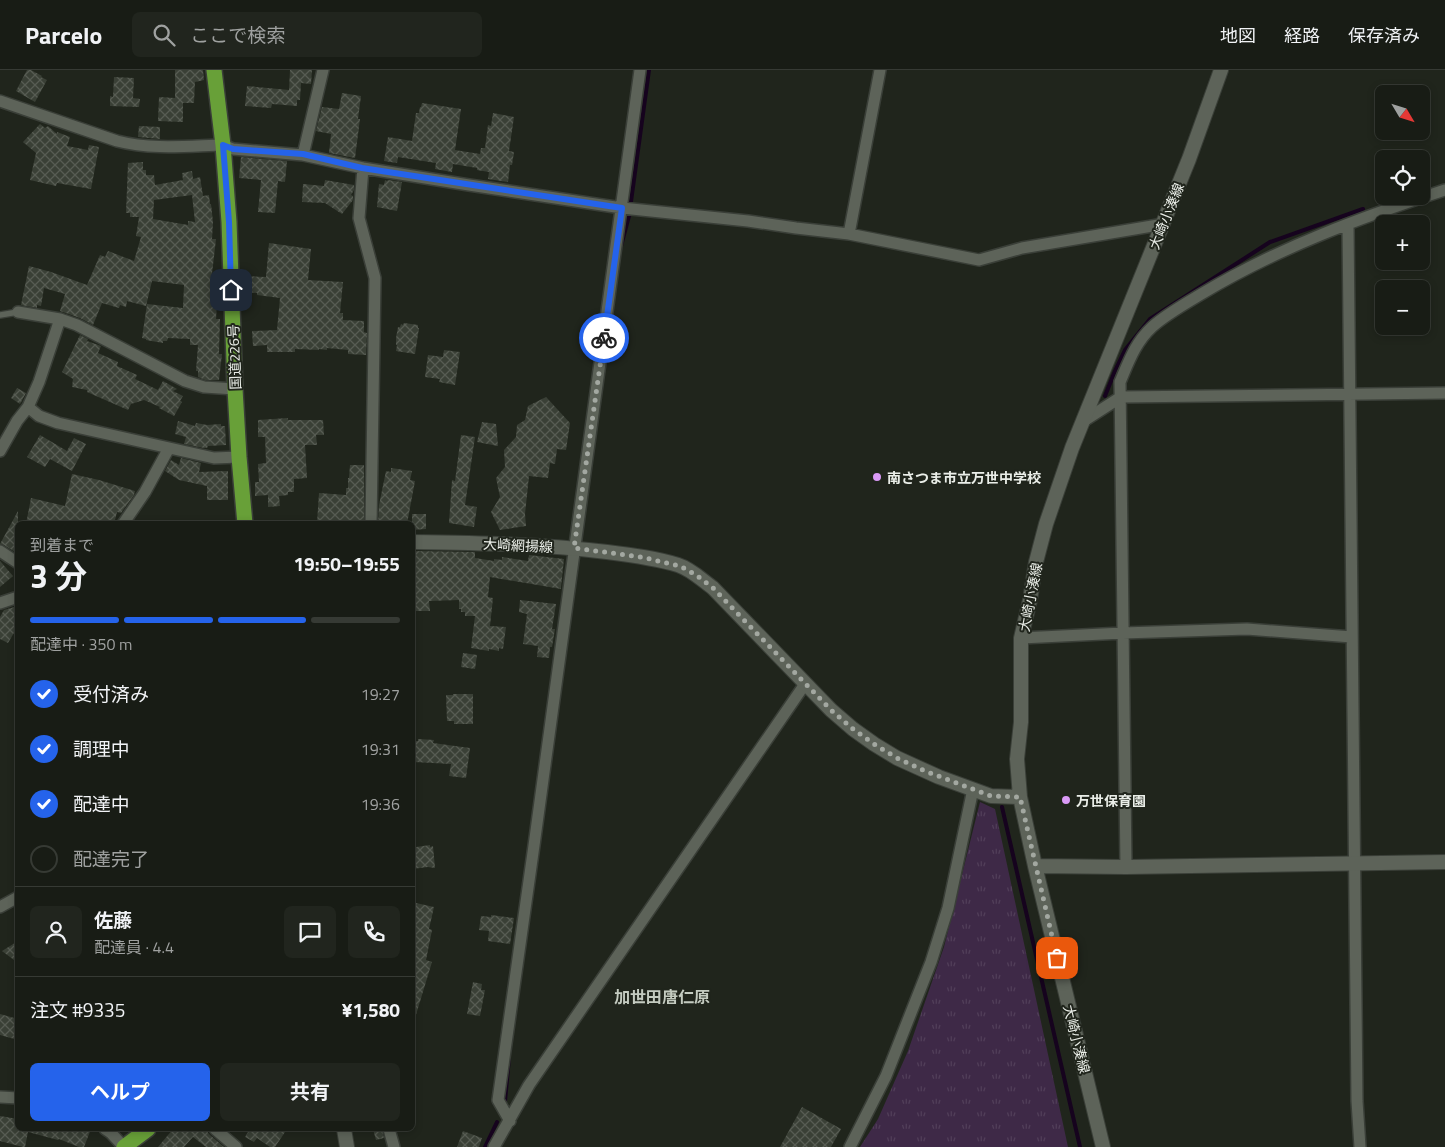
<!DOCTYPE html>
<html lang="ja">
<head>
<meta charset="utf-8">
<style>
  :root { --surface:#181c15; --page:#21251e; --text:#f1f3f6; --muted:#9fa1a0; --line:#363a34; --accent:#2563eb }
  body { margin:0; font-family:"Titillium Web","Noto Sans JP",sans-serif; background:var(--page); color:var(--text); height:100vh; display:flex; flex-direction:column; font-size:19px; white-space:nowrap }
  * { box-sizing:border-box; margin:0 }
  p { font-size:16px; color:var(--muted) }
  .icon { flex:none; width:28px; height:28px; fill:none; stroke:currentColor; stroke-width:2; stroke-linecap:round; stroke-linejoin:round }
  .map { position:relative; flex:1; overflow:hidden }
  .drawer { position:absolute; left:15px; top:451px; width:400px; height:610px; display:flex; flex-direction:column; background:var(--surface); border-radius:8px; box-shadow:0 2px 8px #0003,0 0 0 1px var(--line) }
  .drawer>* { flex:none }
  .needle { width:32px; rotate:128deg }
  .fabs { position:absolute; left:1375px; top:15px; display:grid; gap:10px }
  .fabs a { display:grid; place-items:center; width:55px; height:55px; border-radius:8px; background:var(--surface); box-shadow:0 2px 8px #0003,0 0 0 1px var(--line); font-size:25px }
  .pin { position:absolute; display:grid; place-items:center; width:42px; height:42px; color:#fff; margin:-21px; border-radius:10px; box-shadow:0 2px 8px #0006 }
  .courier { position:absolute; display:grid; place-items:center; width:50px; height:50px; margin:-25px; border:4px solid #2563eb; border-radius:50%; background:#fff; color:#222; box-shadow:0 1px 6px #0007 }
  .summary em { font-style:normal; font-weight:700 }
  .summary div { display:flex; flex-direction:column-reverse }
  .summary { display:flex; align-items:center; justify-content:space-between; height:85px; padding:0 15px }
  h1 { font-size:32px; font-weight:700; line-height:38px }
  .bar { display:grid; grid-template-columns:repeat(4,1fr); gap:8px 5px; align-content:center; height:60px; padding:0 15px }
  .bar i { height:6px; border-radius:4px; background:var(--line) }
  .bar .selected { background:var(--accent) }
  .bar p { grid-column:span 4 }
  .line { display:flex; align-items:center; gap:12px; padding:0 15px; border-top:1px solid var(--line) }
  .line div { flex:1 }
  .round { display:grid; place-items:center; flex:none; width:52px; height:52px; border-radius:8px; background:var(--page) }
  ol { padding:0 15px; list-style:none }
  li { display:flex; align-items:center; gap:15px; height:55px }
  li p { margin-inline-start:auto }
  li .icon { padding:5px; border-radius:50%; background:var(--accent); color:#fff; stroke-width:4 }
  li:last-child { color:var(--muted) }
  li i { width:28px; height:28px; border:2px solid var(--line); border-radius:50% }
  .cta { display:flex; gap:10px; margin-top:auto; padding:10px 15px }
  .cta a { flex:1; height:58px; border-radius:8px; background:var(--accent); color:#fff; font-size:20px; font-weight:700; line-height:58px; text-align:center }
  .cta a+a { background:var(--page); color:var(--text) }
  header { display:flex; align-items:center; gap:30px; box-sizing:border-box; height:70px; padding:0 25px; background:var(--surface); border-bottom:1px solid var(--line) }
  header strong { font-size:24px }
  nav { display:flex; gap:28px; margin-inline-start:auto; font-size:18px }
  .search { width:350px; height:45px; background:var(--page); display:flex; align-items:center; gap:12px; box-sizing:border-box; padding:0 18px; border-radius:8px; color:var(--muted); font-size:19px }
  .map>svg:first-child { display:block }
  .grass { fill:url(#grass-tufts) }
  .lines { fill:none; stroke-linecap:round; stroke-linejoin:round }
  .stream { stroke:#16031e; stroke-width:4 }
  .building { fill:url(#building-cross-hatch); fill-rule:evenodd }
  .service-casing { stroke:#3a3f38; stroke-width:8 }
  .minor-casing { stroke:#3a3f38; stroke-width:14 }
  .tertiary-casing { stroke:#3a3f38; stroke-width:16 }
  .trunk-casing { stroke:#3a3f38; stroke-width:18 }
  .service { stroke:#5d6359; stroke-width:5.5 }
  .minor { stroke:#5d6359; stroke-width:11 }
  .tertiary { stroke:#5d6359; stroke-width:14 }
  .trunk { stroke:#68a038; stroke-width:15 }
  .done { stroke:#a3a8a1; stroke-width:5; stroke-dasharray:0 9 }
  .route { stroke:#2563eb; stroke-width:6 }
  .poi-dot { fill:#da9af6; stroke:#20251c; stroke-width:2 }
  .labels { text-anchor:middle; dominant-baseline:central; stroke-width:4; stroke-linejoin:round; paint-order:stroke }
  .street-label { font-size:14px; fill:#eaeee8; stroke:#20251c }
  .poi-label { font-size:14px; font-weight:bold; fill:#eaeee8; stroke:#20251c; text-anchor:start }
  .quarter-label { font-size:16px; font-weight:bold; fill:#c4cbc0; stroke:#20251c }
</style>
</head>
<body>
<header>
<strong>Parcelo</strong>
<div class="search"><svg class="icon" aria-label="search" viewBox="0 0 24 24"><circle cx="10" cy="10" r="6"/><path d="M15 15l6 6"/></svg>ここで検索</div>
<nav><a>地図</a><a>経路</a><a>保存済み</a></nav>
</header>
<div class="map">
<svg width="1445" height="1077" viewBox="0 0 1445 1077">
  <defs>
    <pattern id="grass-tufts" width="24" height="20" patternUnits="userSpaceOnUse" patternTransform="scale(1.25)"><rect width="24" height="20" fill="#3e2947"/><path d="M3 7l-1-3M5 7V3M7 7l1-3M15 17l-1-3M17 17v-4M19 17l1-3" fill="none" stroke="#513e59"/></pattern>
    <pattern id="building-cross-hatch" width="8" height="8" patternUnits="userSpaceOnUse" patternTransform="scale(1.25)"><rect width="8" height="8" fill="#3a4036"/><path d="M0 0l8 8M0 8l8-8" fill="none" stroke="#575c53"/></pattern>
  </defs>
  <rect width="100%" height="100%" fill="#20251c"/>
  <path class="grass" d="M980,732L995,739L1068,1077H860L878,1049L908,981L944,877Z"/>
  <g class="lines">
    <path class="stream" d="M621,176L629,146L649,0
      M1105,326L1115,301L1125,280L1150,249L1270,172L1363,139
      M1002,737L1080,1077
      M505,1031L509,988
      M485,1077L497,1052"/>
  </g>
  <path class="building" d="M27,0H31L42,6L41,7L47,10L35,32L16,21Z
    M175,0H203L204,10L195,12L194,33H183V52L158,51L159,27L175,28Z
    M290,0H312L311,14L301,13L300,30H297V36L272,34L271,38L245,36L247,16L289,20Z
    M114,7L134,8L133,28L140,29L139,37L110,36V26L113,27Z
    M342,23L361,26L358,49H360L355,88L329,83L331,64L316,61L322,37L339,39Z
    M422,33L461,39L455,80L480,84L481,78H485L488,55L491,56L493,43L514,47L509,81L514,82L512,95H510L508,112L488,109L489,102L477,100V98L453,94L452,102L435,99L436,93L398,87L397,93L384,91L388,67L412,71L416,43H419L420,37H421Z
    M40,54L45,58L48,56L57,64V62L70,67L67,76L88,80L89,75L99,77L91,119L57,113L56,116L30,110L36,83L23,72Z
    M139,56L160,57V69L138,67Z
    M241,87L287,91L285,112L278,111L275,143L258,142L261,110L239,108Z
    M143,92V100H146V105H154L155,115L183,110L182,103L192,101L193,109L200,107L203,126L209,125L210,134H211L213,152L212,169H216L212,204H216L215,218H218L216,249H220L219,284H222L219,310H205L198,307V301H196L198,275H190V269L168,268L167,271H163V273L146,270V269L142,268L147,234L183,238L184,215L152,211L146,236L127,231L126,237L120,235L119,238L102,233L93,255L80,248L60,241L65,224L44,218L41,236L37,235V238L21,235L29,196L51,202L87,215L100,185L105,187L108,181L134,191L141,167L136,166L139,147H130V143H126L128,93ZM192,125L195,152L188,151V155L153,149L154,130Z
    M325,110L354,115V120L351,125L353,126V130L342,144L325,133L302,132L303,114L324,116Z
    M385,110L387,111L388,110L402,112L397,141L377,137L379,114L384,115Z
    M269,173L311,179L308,210L343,212L340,243H343V250L364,251V262L367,263L366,285L348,284V280L327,278V280L319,279V280L295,279V282H267V275L253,276L252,261L277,260L280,228L257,225V223L245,222V206L266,207Z
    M404,253L418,255V258H419L415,284L396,281L397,275H396V268L398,257H400L401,254L403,255Z
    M80,265L88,269L87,271L101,276L98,283L118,292L117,296L137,305L135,309L158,320L163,311L177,319L173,321L183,326L180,331L182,332L174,346L159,338L160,337L144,330L131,334L128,340L87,322V320L72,317L73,309L62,302Z
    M444,280L460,282L455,315L439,312L440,309L425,307L428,285L443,287Z
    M17,318L26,323L20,334L11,328Z
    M546,327L570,353L566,380L557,379L555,394L550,393L548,408L529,406L525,444L526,456L500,460L491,442L500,427L496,408L505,397L504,380L516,367L517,355L525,350L528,336Z
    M288,348V350H323L324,365H316L317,375H305L307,408L294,409V422H288V425L279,426L280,436L268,437V425L255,426V412H259L258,394L266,393L265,367H258V350Z
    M178,351L195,356L196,353L207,355L221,354V356H225L226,375L208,376L207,378H204L184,374L186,367L175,364Z
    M482,352L496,354L498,376L477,372Z
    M40,365L67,381L74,368L86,374L72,401L50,389L45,397L27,387Z
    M461,365L475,367L465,435L477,437L474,457L449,453L452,410L455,411Z
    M181,388L201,393L199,402L228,401V430H207V416L179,410L165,401L171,390L179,395Z
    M350,395H364V454L317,453L319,423L346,425V418H348V408H349Z
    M391,398L412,401L410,410L415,411L407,454H378L379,435L386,401L391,402Z
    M72,404L99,410L135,421L134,425L121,443L117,442L114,454H26L31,428L65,436Z
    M18,441V484L4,475L0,474Z
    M412,444H426V459L412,460Z
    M412,481L475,482V488L494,491V489L502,490V487L528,491L529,485L564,489L561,517V519L490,507L488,527L493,528L490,556L506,557L503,579L499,578V581L489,579V581L471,578L475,546H465V542H461V539H459V530L429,531L430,541H412Z
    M0,491L13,506L0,517Z
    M520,530L556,534L552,559H555L552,577H550L549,588L537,587L538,576L523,574L527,544L519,542Z
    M18,536V556L8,573L0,569V547L4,540Z
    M463,583L477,585L475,599L461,597Z
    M453,624H473V654H454V651H447L446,625H453Z
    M418,669L434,670L433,673L470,678L466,708L449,706L451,694L414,692L415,683H413L414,671H418Z
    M430,775V777L433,776L435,798L428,797L412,799V781L416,780V777Z
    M416,833L434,837L429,859L432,860L426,890L432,892L415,948L412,947V852Z
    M491,845L514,848L510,874L488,871L489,861L479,860L481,846L491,847Z
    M18,871V893L2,881Z
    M473,912L482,914L481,920H485L480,946L467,944Z
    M0,944L18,949V970L0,965Z
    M802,1037L841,1059L831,1077H780Z
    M0,1046L18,1049V1059H91L84,1077H79L59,1069L58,1070L28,1062L25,1077H23L0,1071Z
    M173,1059H205L210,1065L224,1077H206L193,1067L184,1077H158Z
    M243,1059H287L275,1077H270L257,1068L254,1072L245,1067L248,1062Z
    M373,1059H382L384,1068L376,1070Z
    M463,1061L482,1068L479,1077H457Z"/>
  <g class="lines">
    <defs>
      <path id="service" d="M0,245L18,242"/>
      <path id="minor" d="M0,31L117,71C152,80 187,76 223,75L233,79L303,85L363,98L469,115L622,138L748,151L796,158L849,164L979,190L1022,178L1164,154
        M303,85L323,0
        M363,98L359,148L375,208L371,454
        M1348,155L1357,1031L1360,1077
        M849,164L880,0
        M18,242L60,249L77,255L185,311L204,317L235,319
        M28,337L39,346L58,353L214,388L239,387
        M1082,352L1121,327L1445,323
        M0,381L17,351L28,337L39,312L60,249
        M123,454L145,422L169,378
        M0,481L18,493
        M0,533L15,528
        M1021,568L1123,563L1247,559L1352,567
        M1126,797L1120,312C1129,291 1135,273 1152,257C1165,245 1188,232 1203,223C1278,178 1362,147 1445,120
        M0,837L18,827
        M0,1027L18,1028
        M510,1051L498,1030C547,687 594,344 640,0
        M105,1059L111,1063L124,1077
        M215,1059L236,1077
        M389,1059L394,1077
        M494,1077L529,1015L805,614
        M850,1077L886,1006L931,892L948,838L973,719"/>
      <path id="tertiary" d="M412,472C477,473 542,474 607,482C631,485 655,488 678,495C691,499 702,510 713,518L831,640L853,659L874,674L897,688L939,707L991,726L1020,727
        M1035,796L1126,797L1445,792
        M344,1059L347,1077
        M1103,1077L1035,796L1020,727L1017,689L1021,652V568L1030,530L1036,492L1046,454L1072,378L1189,89L1221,0"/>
      <path id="trunk" d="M214,0L223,75L229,152L235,319L239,387L245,454
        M124,1077L148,1059"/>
    </defs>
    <use href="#service" class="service-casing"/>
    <use href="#minor" class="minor-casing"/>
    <use href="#tertiary" class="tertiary-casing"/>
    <use href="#trunk" class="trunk-casing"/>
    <use href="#service" class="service"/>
    <use href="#minor" class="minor"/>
    <use href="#tertiary" class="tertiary"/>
    <use href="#trunk" class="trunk"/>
  </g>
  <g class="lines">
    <path class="done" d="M604,268L574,478L641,487L680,496L696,505L713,518L831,640L853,659L874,674L897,688L925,701L991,726L1020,727L1057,888"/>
    <path class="route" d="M231,220L229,152L223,75L233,79L303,84L362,98L622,138L604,268"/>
  </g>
  <g class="poi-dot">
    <circle cx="877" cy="407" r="5"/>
    <circle cx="1066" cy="730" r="5"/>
  </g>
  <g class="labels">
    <g class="street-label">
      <text transform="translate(1166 146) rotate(-68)">大崎小湊線</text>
      <text transform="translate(234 287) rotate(-92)">国道226号</text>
      <text transform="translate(518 475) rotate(3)">大崎網揚線</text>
      <text transform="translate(1030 527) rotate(-79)">大崎小湊線</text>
      <text transform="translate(1077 969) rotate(76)">大崎小湊線</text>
    </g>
    <g class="poi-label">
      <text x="887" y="407">南さつま市立万世中学校</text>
      <text x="1076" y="730">万世保育園</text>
    </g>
    <g class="quarter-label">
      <text x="662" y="927">加世田唐仁原</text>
    </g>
  </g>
</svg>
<div class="fabs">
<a><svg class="needle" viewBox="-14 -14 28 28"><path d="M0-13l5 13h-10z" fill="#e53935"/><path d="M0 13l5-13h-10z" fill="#9fa1a0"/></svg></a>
<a><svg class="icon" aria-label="locate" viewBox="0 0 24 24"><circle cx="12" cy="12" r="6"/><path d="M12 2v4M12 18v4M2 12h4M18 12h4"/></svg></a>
<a>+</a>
<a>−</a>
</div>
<div class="pin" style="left:1057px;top:888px;background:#ea580c"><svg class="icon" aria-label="bag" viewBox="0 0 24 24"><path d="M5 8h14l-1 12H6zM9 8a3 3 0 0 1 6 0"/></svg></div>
<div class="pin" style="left:231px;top:220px;background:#1f2937"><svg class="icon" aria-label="home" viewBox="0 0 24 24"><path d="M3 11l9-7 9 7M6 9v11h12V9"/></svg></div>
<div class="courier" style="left:604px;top:268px"><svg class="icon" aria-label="bike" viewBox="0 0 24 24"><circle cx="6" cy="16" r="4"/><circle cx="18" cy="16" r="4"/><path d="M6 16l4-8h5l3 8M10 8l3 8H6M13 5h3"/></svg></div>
<section class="drawer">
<div class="summary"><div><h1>3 分</h1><p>到着まで</p></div><em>19:50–19:55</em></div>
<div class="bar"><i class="selected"></i><i class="selected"></i><i class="selected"></i><i></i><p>配達中 · 350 m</p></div>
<ol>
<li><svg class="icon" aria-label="check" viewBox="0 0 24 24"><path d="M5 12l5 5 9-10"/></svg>受付済み<p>19:27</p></li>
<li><svg class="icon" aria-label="check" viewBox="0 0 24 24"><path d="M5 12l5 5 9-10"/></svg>調理中<p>19:31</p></li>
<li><svg class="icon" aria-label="check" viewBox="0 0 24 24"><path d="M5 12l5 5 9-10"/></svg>配達中<p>19:36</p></li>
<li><i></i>配達完了</li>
</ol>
<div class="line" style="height:90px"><a class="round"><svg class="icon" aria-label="person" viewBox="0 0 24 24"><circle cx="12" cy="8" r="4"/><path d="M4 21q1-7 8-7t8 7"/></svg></a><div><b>佐藤</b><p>配達員 · 4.4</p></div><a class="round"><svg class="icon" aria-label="chat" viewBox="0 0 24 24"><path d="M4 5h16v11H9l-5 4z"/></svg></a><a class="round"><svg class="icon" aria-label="phone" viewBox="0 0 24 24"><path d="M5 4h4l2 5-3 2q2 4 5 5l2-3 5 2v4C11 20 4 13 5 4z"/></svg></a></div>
<div class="line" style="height:65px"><div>注文 #9335</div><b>¥1,580</b></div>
<div class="cta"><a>ヘルプ</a><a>共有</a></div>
</section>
</div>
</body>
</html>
